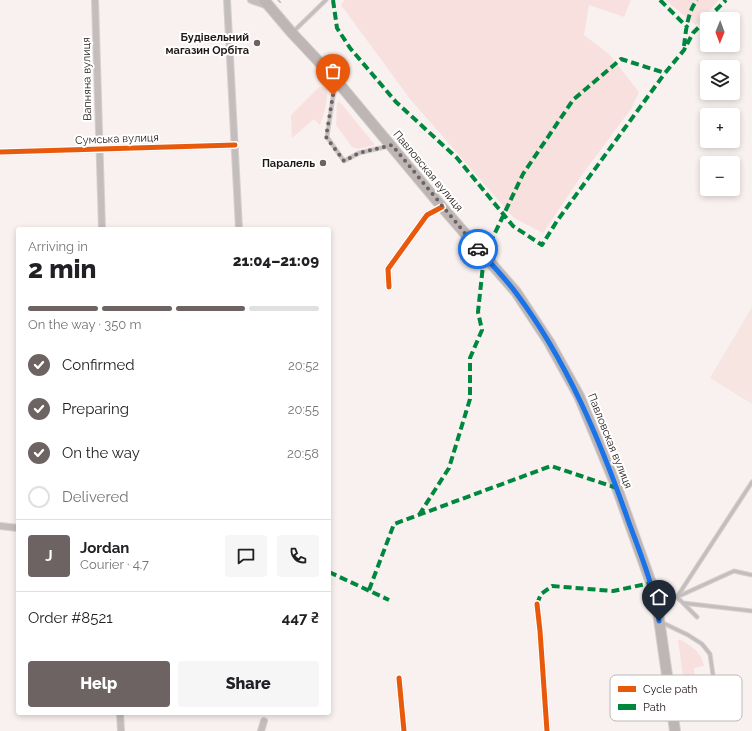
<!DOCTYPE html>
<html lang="en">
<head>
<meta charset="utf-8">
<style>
  :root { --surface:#fff; --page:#f6f6f6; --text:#202124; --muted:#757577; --line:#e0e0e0; --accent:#6c6362 }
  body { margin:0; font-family:Raleway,sans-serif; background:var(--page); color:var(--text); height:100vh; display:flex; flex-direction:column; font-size:15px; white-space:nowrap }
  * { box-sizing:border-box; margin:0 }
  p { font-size:13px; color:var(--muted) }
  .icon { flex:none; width:22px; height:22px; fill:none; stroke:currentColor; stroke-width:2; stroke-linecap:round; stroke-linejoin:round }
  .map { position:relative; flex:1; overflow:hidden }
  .drawer { position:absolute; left:16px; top:227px; width:315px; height:488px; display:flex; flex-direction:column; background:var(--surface); border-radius:4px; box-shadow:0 2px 6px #0003 }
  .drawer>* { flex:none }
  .needle { width:26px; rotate:181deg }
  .tools { position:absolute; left:700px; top:12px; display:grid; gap:8px }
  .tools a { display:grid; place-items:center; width:40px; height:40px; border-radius:4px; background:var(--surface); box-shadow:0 2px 6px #0003; font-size:20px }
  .pin { position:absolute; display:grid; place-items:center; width:34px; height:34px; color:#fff; margin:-41px -17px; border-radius:50% 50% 50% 0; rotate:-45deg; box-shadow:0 0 4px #0007 }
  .pin .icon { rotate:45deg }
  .courier { position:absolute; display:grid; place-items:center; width:40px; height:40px; margin:-20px; border:3px solid #1a73e8; border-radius:50%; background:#fff; color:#222; box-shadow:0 1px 5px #0007 }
  .headline em { font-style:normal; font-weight:800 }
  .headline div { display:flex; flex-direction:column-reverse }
  .headline { display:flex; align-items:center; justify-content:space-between; height:68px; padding:0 12px }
  h1 { font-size:26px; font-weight:800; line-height:30px }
  .bar { display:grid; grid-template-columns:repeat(4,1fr); gap:6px 4px; align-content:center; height:48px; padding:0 12px }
  .bar i { height:5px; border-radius:3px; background:var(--line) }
  .bar .active { background:var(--accent) }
  .bar p { grid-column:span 4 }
  .line { display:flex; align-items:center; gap:10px; padding:0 12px; border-top:1px solid var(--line) }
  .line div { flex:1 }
  .round { display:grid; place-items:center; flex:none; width:42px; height:42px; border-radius:4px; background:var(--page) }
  ol { padding:0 12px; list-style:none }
  li { display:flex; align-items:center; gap:12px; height:44px }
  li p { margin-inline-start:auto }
  li .icon { padding:4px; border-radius:50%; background:var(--accent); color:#fff; stroke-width:4 }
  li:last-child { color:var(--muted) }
  li i { width:22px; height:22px; border:2px solid var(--line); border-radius:50% }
  .primary-button { display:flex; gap:8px; margin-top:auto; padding:8px 12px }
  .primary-button a { flex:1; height:46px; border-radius:4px; background:var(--accent); color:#fff; font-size:16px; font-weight:800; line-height:46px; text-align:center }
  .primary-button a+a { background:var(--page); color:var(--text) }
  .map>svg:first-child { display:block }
  .built { fill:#f7e5e2 }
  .green { fill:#f7e0dd }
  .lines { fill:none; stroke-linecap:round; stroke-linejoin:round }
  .lane-casing { stroke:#d5cfce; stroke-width:5 }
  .street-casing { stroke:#d5cfce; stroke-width:8 }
  .primary-casing { stroke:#d5cfce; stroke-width:12 }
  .path { stroke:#bcb6b5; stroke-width:1.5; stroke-dasharray:4 2; stroke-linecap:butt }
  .lane { stroke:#c3bebd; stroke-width:3 }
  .street { stroke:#c3bebd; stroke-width:6 }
  .primary { stroke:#beb6b4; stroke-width:10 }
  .quiet { stroke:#00873e; stroke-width:4; stroke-dasharray:8 4; stroke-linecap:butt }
  .cycleway-casing { stroke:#fff; stroke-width:8 }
  .cycleway { stroke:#e8590c; stroke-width:5 }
  .done { stroke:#6c6362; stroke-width:4; stroke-dasharray:0 7.2 }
  .route { stroke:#1a73e8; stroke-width:5 }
  .poi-dot { fill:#6c6362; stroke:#fff; stroke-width:1.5 }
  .labels { text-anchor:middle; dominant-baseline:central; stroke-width:4; stroke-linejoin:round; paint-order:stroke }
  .poi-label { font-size:11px; font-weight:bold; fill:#201716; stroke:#fff; text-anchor:end }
  .street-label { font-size:11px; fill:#201716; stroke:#fff }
  .key { fill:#fff; stroke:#bcb9b9; stroke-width:1 }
  .key-label { font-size:11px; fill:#201716 }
</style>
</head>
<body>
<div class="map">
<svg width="752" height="731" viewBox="0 0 752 731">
  <rect width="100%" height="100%" fill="#f9f1f0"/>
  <path class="built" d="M752,307V404L710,378Z"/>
  <path class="green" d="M345,0H631L624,17L589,5L584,35L609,54L639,92L631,109L584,172L543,233L514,218L410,99L341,5Z
    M665,0H719L696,25Z
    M319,87H324L327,89C328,101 324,114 320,125L314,119L292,138L291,115Z
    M340,102L375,145L357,149L352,147L336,125L337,103Z
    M678,640H681C693,647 701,652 704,666L694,668L695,676L704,677C702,687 699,694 690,700L687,699L686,697Z"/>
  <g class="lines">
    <defs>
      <path id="lane" d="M293,32L326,0
        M335,84L327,137L344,161L359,153L389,146
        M752,482L677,597L683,603L752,611
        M683,603L697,617
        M658,605L677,597L734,571L752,575
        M661,622L688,635L702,644L710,654L713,675L709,686L700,699L676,718"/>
      <path id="street" d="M95,0L102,229
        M227,0L239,229
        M251,0L268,6
        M0,152L235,145
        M389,287L388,269L427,215L442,207
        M0,526L18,528
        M537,604L540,631L547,731
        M399,678L404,731
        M120,713L121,731
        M261,731L264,721"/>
      <path id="primary" d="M264,0L292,33L336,80L442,207L516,292L549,342L579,396L617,488L651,583L657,605L675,731"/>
    </defs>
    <use href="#lane" class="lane-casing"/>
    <use href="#street" class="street-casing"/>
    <use href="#primary" class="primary-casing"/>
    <path class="path" d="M278,0L282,4"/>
    <use href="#lane" class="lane"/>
    <use href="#street" class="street"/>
    <use href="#primary" class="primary"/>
    <path class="quiet" d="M333,0L337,28L350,48L396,102L457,158L513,226L542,245L557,221L665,73
      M660,0L688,28
      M707,19L726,0
      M684,46C686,31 687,13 697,0
      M419,515L449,468L470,399V358L482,330L478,312L484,256L523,174L573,100L621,59L665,73L684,50L693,33L707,19
      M329,572L389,600
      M369,590L394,524L551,466L617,488
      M537,604L541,594L552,586L613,591L651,583"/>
    <defs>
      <path id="cycleway" d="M0,152L235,145
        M389,287L388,269L427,215L442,207
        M537,604L540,631L547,731
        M399,678L404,731"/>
    </defs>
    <use href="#cycleway" class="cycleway-casing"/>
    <use href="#cycleway" class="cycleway"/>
  </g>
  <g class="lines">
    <path class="done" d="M333,95L326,137L344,161L359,153L392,145L478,249"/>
    <path class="route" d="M478,249C491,264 505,278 516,293C567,361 600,440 628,520C640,553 654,586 659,621"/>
  </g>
  <g class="poi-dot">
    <circle cx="257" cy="43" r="4"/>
    <circle cx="323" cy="163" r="4"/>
  </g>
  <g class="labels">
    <g class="poi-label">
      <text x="249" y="37">Будівельний<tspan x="249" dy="13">магазин Орбіта</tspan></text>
      <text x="315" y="163">Паралель</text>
    </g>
    <g class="street-label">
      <text transform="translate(87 79) rotate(-91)">Вапняна вулиця</text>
      <text transform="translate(117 139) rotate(-2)">Сумська вулиця</text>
      <text transform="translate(428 171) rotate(50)">Павловская вулиця</text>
      <text transform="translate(610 441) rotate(68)">Павловская вулиця</text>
    </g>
  </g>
  <rect x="610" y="675" width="132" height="46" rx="6" class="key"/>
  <rect x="618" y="686" width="18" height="6" fill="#e8590c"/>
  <rect x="618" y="704" width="18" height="6" fill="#00873e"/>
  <g class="key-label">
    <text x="643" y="693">Cycle path</text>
    <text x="643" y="711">Path</text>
  </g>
</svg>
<div class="tools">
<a><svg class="needle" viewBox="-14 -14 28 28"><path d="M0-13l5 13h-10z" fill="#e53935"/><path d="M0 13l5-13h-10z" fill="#757577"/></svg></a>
<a><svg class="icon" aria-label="layers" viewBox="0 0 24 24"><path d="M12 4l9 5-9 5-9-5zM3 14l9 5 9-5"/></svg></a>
<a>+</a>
<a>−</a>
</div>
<div class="pin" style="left:333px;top:95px;background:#ea580c"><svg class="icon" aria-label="bag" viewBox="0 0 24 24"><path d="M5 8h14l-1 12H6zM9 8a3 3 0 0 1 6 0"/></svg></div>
<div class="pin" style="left:659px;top:621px;background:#1f2937"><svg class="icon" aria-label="home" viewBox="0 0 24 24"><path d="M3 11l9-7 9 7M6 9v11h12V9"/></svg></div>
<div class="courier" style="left:478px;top:249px"><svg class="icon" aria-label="car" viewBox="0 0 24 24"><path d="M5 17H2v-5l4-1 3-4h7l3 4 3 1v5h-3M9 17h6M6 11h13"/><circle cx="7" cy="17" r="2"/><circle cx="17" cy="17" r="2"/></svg></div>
<section class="drawer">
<div class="headline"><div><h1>2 min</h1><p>Arriving in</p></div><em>21:04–21:09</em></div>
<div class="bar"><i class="active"></i><i class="active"></i><i class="active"></i><i></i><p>On the way · 350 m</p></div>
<ol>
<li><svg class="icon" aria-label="check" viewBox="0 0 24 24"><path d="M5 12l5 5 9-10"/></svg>Confirmed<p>20:52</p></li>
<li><svg class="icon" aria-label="check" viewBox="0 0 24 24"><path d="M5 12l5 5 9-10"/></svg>Preparing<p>20:55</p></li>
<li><svg class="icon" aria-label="check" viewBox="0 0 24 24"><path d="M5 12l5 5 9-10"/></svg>On the way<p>20:58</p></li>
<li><i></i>Delivered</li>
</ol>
<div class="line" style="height:72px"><b class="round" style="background:var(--accent);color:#fff">J</b><div><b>Jordan</b><p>Courier · 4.7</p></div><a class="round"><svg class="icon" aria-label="chat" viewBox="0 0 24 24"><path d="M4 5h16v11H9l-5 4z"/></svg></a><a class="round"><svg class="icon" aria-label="phone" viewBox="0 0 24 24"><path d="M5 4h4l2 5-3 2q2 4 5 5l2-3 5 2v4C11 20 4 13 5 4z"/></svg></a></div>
<div class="line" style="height:52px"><div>Order #8521</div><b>447 ₴</b></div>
<div class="primary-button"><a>Help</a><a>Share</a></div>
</section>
</div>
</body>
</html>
